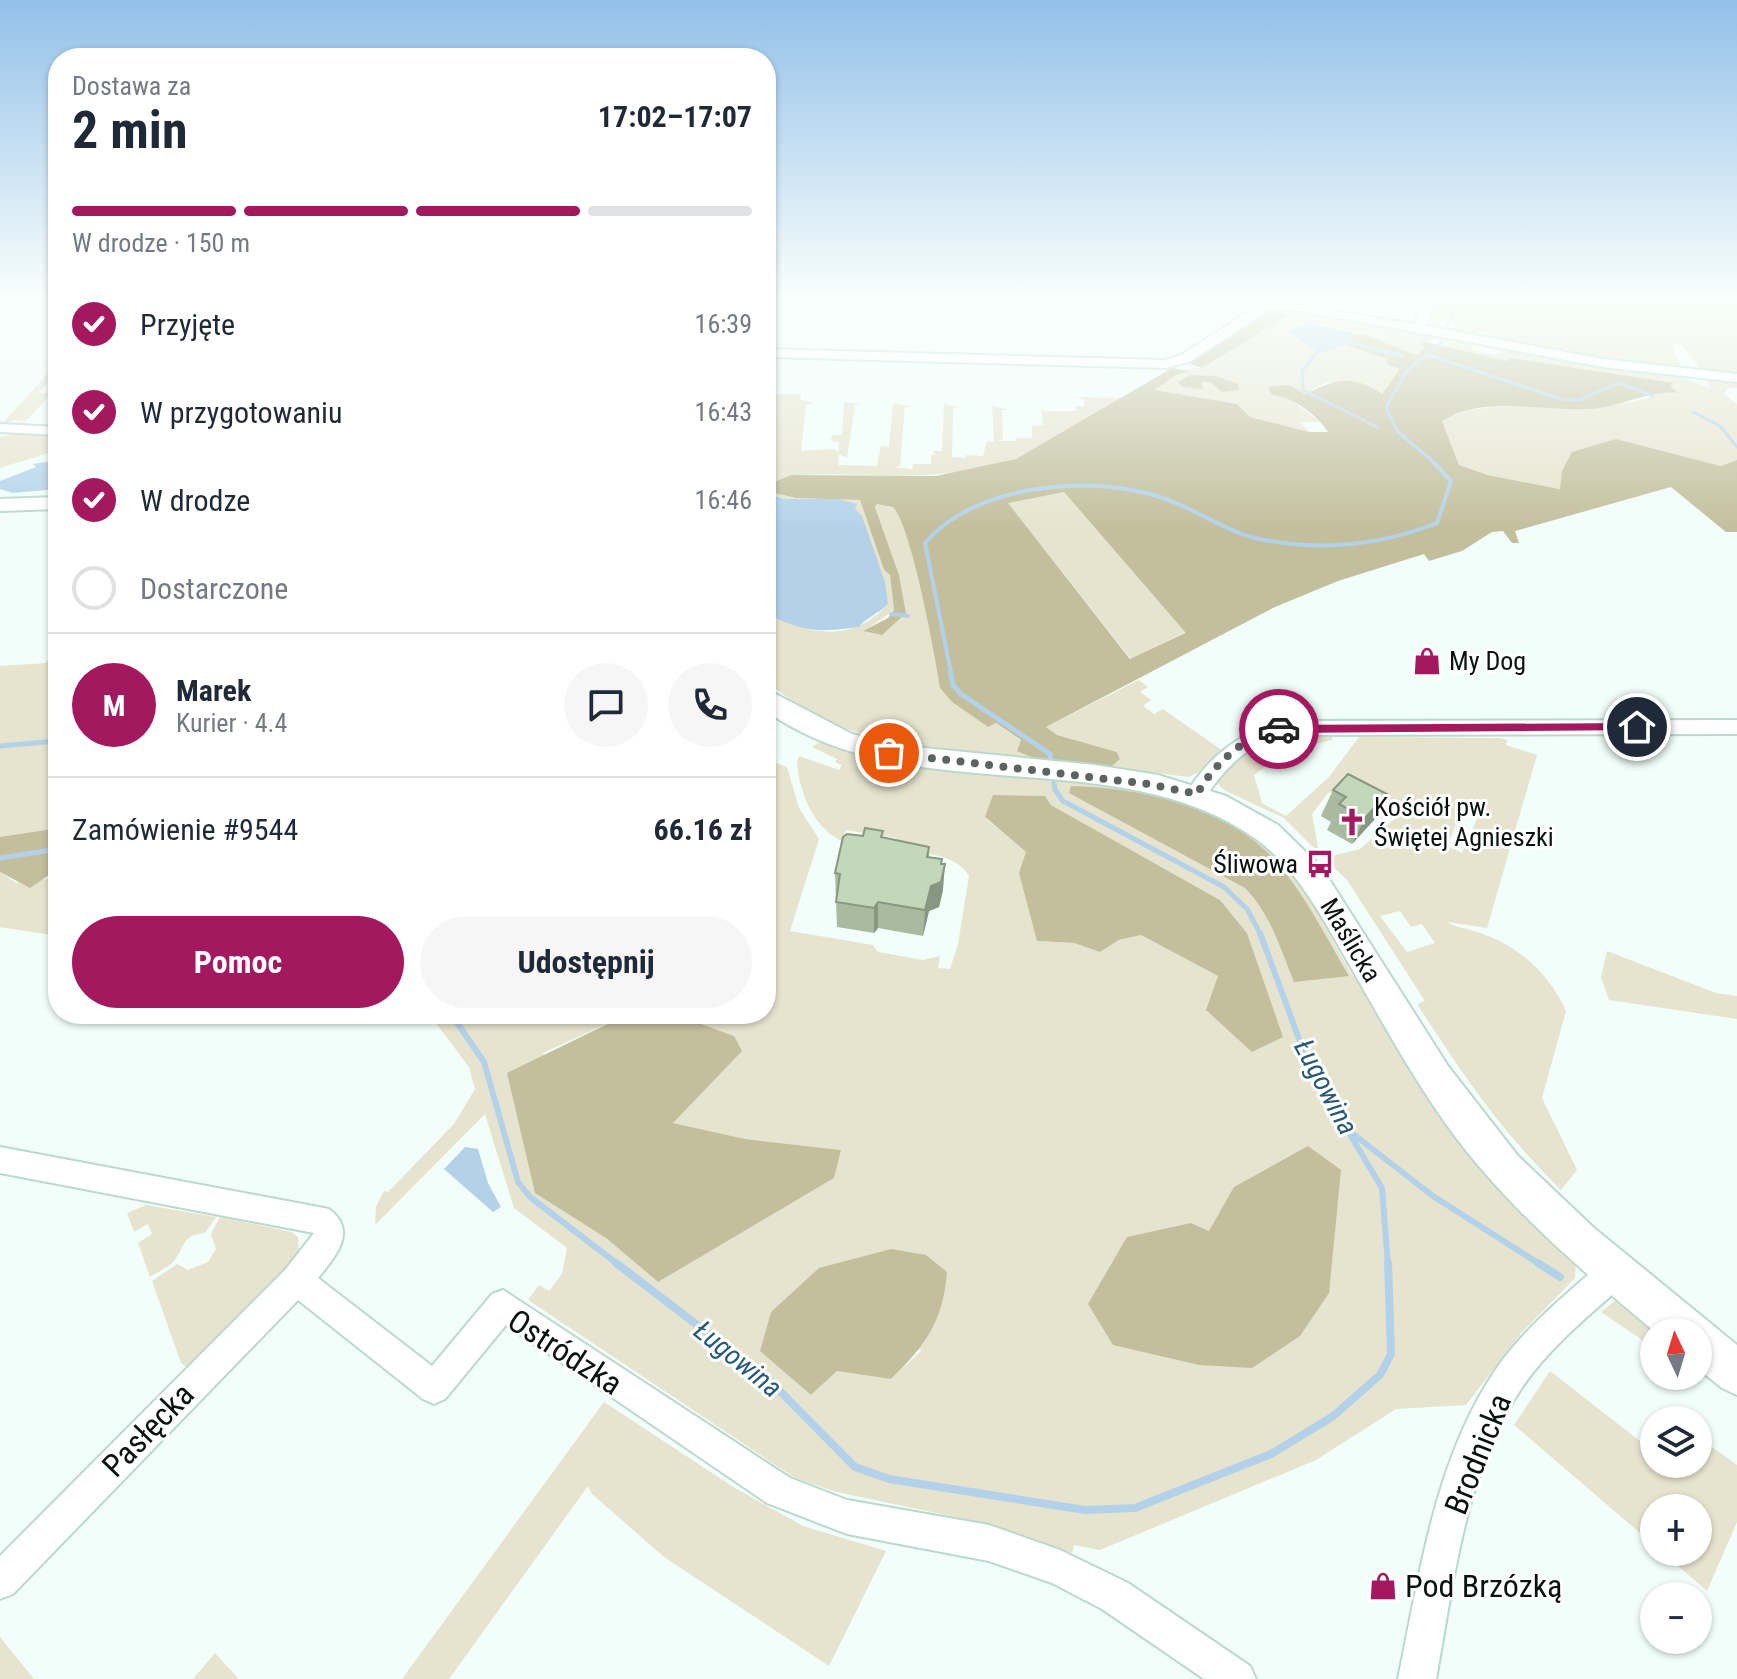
<!DOCTYPE html>
<html lang="pl">
<head>
<meta charset="utf-8">
<style>
  :root { --surface:#fff; --page:#f6f6f7; --text:#1f2937; --muted:#747a83; --line:#e0e1e3; --accent:#a4185f }
  body { margin:0; font-family:"Roboto Condensed",sans-serif; background:var(--page); color:var(--text); height:100vh; display:flex; flex-direction:column; font-size:30px; white-space:nowrap }
  * { box-sizing:border-box; margin:0 }
  p { font-size:26px; color:var(--muted) }
  .icon { flex:none; width:44px; height:44px; fill:none; stroke:currentColor; stroke-width:2; stroke-linecap:round; stroke-linejoin:round }
  .map { position:relative; flex:1; overflow:hidden }
  .drawer { position:absolute; left:48px; top:48px; width:728px; height:976px; display:flex; flex-direction:column; background:var(--surface); border-radius:32px; box-shadow:0 2px 6px #0004 }
  .drawer>* { flex:none }
  .needle { width:52px; rotate:356deg }
  .buttons { position:absolute; left:1640px; top:1318px; display:grid; gap:16px }
  .buttons a { display:grid; place-items:center; width:72px; height:72px; border-radius:50%; background:var(--surface); box-shadow:0 2px 6px #0004; font-size:40px }
  .pin { position:absolute; display:grid; place-items:center; width:68px; height:68px; color:#fff; margin:-34px; border:4px solid #fff; border-radius:50%; box-shadow:0 2px 8px #0007 }
  .courier { position:absolute; display:grid; place-items:center; width:80px; height:80px; margin:-40px; border:6px solid #a4185f; border-radius:50%; background:#fff; color:#222; box-shadow:0 2px 10px #0007 }
  .overview em { font-style:normal; font-weight:700 }
  .overview div { display:flex; flex-direction:column-reverse }
  .overview { display:flex; align-items:center; justify-content:space-between; height:136px; padding:0 24px }
  h1 { font-size:52px; font-weight:700; line-height:60px }
  .bar { display:grid; grid-template-columns:repeat(4,1fr); gap:12px 8px; align-content:center; height:96px; padding:0 24px }
  .bar i { height:10px; border-radius:6px; background:var(--line) }
  .bar .current { background:var(--accent) }
  .bar p { grid-column:span 4 }
  .line { display:flex; align-items:center; gap:20px; padding:0 24px; border-top:2px solid var(--line) }
  .line div { flex:1 }
  .round { display:grid; place-items:center; flex:none; width:84px; height:84px; border-radius:42px; background:var(--page) }
  ol { padding:0 24px; list-style:none }
  li { display:flex; align-items:center; gap:24px; height:88px }
  li p { margin-inline-start:auto }
  li .icon { padding:8px; border-radius:50%; background:var(--accent); color:#fff; stroke-width:4 }
  li:last-child { color:var(--muted) }
  li i { width:44px; height:44px; border:4px solid var(--line); border-radius:50% }
  .primary-button { display:flex; gap:16px; margin-top:auto; padding:16px 24px }
  .primary-button a { flex:1; height:92px; border-radius:48px; background:var(--accent); color:#fff; font-size:32px; font-weight:700; line-height:92px; text-align:center }
  .primary-button a+a { background:var(--page); color:var(--text) }
  .map>svg:first-child { display:block }
  .green { fill:#e6e4ce; fill-rule:evenodd }
  .forest { fill:#c3bf9d; fill-rule:evenodd }
  .water { fill:#b3d2ea }
  .lines { fill:none; stroke-linecap:round; stroke-linejoin:round }
  .stream-far4 { stroke:#b3d2ea; stroke-width:3 }
  .stream-far3 { stroke:#b3d2ea; stroke-width:4 }
  .stream-far2 { stroke:#b3d2ea; stroke-width:5 }
  .stream-far1 { stroke:#b3d2ea; stroke-width:6 }
  .stream { stroke:#b3d2ea; stroke-width:8 }
  .street-casing { stroke:#bad9cd; stroke-width:4 }
  .secondary-casing { stroke:#bad9cd; stroke-width:4 }
  .street { fill:#fff; fill-rule:evenodd }
  .secondary { fill:#fff; fill-rule:evenodd }
  .wall { fill:#a8baa0 }
  .shaded-wall { fill:#889782 }
  .building { fill:#c3d8ba; stroke:#889782; stroke-width:2 }
  .route { fill:#a4185f }
  .done { stroke:#5a6561; stroke-width:8; stroke-dasharray:0 14.4 }
  .labels { text-anchor:middle; dominant-baseline:central; stroke-width:6; stroke-linejoin:round; paint-order:stroke }
  .poi-label { font-size:26px; fill:#08130f; stroke:#fff; text-anchor:start }
  .street-label { font-size:26px; fill:#08130f; stroke:#fff }
  .water-label { font-size:28px; font-style:italic; fill:#27597a; stroke:#fff }
  .near-street-label { font-size:32px; fill:#08130f; stroke:#fff }
  .near-poi-label { font-size:32px; fill:#08130f; stroke:#fff; text-anchor:start }
</style>
</head>
<body>
<div class="map">
<svg width="1737" height="1679" viewBox="0 0 1737 1679">
  <rect width="100%" height="100%" fill="#f1fef9"/>
  <path class="green" d="M1434,297H1737V375L1701,370L1682,345L1671,344L1682,369L1486,339L1487,333L1479,332L1478,338L1446,332L1449,327L1456,328L1451,322L1441,320L1440,325L1445,326L1444,332L1428,328Z
    M1284,308L1466,343L1472,346V350L1497,355L1500,350H1509L1684,378L1709,388L1707,380L1737,382V388H1729L1723,394L1737,404V460L1721,466L1616,439L1562,471L1561,489L1488,475L1459,465L1442,421C1496,389 1597,424 1665,391L1676,393L1669,386L1672,383L1512,358L1507,361L1447,348L1448,343L1430,339L1431,342L1421,341L1425,348L1418,355C1381,344 1351,327 1312,324L1338,348L1346,345L1387,359L1401,369L1382,394L1327,382L1304,394H1283L1320,422H1300L1309,432L1250,417L1236,404L1196,400L1154,390C1163,379 1189,365 1203,368L1290,314L1274,310Z
    M58,362L51,374L58,371L38,393H52L26,421L13,420L10,423L25,422L23,425L2,424Z
    M766,394H801V400L814,403L806,405L801,451L835,449L838,452L839,442L831,441L832,435H842L844,402L862,404L855,405L847,458L839,454L838,465L877,466L881,446L889,447L893,403L913,407H905L900,466L893,467L912,469L913,464H931V455L936,454L932,451H942L944,404L962,408H953L952,457L965,458L966,455L983,456L987,441L994,442L992,406L1010,410H1002L1003,439L997,441H1016V438H1032V426L1043,425L1041,407L1044,411H1076V406H1085L1083,399L1075,397L1123,398C1089,418 1053,447 1016,459C936,485 874,471 795,475C785,476 776,483 766,483Z
    M20,433L58,434V450L0,468V437Z
    M766,491L796,498L860,500L884,570L890,575L894,610L864,631L882,634L906,613L899,575L875,507L877,504L893,506C911,525 935,655 940,688L952,702L988,727L996,723L1049,761C977,754 896,750 829,722C806,712 786,696 766,682V616L770,615C813,636 854,642 888,604C878,561 865,537 840,501L785,499Z
    M1064,492L1185,632L1131,659L1007,502Z
    M58,643V828L0,837V666L46,663Z
    M1139,680L1148,687L1140,692L1151,700L1143,706L1154,714L1163,709L1223,751L1204,770L1188,777L1111,767L1120,759L1117,752L1057,735L1046,727Z
    M1323,732L1332,736V740L1287,750L1254,775L1262,803L1286,816L1329,777L1359,737L1499,738L1507,740L1506,745L1537,755L1487,928L1447,922C1456,928 1467,928 1477,932C1518,945 1548,972 1566,1011L1542,1098L1577,1170L1561,1190C1500,1130 1463,1075 1417,1004L1425,1001L1347,880L1324,858L1360,849L1399,815L1394,811L1377,814L1335,792L1328,793L1312,814L1319,853L1284,818L1224,790L1215,781C1251,741 1271,735 1323,732ZM1461,813L1477,819L1462,853L1447,846ZM1400,911L1411,927L1422,924L1435,943L1407,952L1380,916Z
    M825,739L1034,778L1157,791L1249,829L1291,867L1351,973L1408,1054L1576,1259L1575,1278L1522,1332L1466,1405L1396,1409L1316,1460L1100,1550L1074,1545L1072,1553L989,1524L836,1492L795,1478L528,1300L539,1285L549,1291L562,1274L567,1248L514,1208L485,1114L375,1225L376,1207L384,1191L388,1192L454,1124L475,1089L469,1067L436,1023L372,1014H628L543,1053L606,1238L658,1282L718,1245L840,1150L745,1139L672,1123L734,1036L674,1014H766V764L770,761L787,767L799,808L819,839L790,931L873,945L878,952L923,960L940,956L938,968L950,969L958,944L969,876C955,852 918,853 894,849L896,838L846,830L842,841C813,828 799,791 797,762L799,756L839,770L842,765L835,762L837,759L812,747ZM1071,787L1180,801L1348,976L1273,930L1256,898L1245,888ZM1045,796L1051,805L1220,900L1247,933L1253,953L1218,976L1141,935L1119,940L1100,952L1074,943L1037,941L1026,852L985,818ZM1191,1223L1209,1231L1199,1365L1113,1344ZM771,1312L922,1350L891,1379L837,1371L811,1395L761,1351Z
    M58,869V936L0,927V872L16,883L47,879Z
    M1607,951L1716,993L1737,996V1019L1609,1000L1601,977Z
    M146,1205L216,1217L205,1233C180,1235 185,1249 173,1262C168,1268 157,1272 150,1277L138,1243L152,1234L148,1224L134,1232L127,1213Z
    M220,1217L292,1232L298,1237L299,1254L187,1367L181,1363L152,1281L177,1264L188,1270L208,1262L216,1249L211,1234Z
    M1617,1299L1661,1332H1654V1348L1601,1312Z
    M1550,1371L1645,1445L1654,1429V1464H1698V1437L1737,1465V1522L1707,1591L1662,1552H1698V1508H1654V1545L1514,1425Z
    M604,1402L735,1488L803,1526L886,1551L829,1666L664,1557L592,1494L588,1486L449,1679H402Z
    M0,1637L34,1679H0Z
    M215,1653L238,1678L237,1679H193Z"/>
  <path class="forest" d="M1269,310L1291,314L1202,368L1187,363Z
    M1364,334C1383,341 1397,349 1418,355L1424,348L1421,341L1507,361L1511,358L1674,383L1670,386L1678,393C1654,390 1625,404 1600,408C1550,414 1486,393 1442,421L1459,465L1488,475L1560,489L1562,471L1572,452L1616,439L1721,466L1737,460V532H1726L1671,487L1515,531L1519,543H1512L1503,531L1492,532L1462,551L1429,561L1424,554L1338,581L1275,607L1046,727L1057,735L1117,752L1120,759L1111,767C1078,763 1047,766 1017,751L1021,740L996,723L988,727L952,702L940,688C935,655 911,525 893,507L877,504L875,507L899,575L906,613L882,635L863,631L888,618L894,610L890,575L884,570L860,500L796,498L766,491V485L792,475L936,476L1016,459L1172,368L1190,371L1176,375L1154,390L1237,404L1250,417L1309,432H1328C1317,415 1292,396 1272,395L1268,387L1289,385L1305,394C1335,380 1351,373 1382,394L1400,369L1388,365L1387,359L1346,345L1353,335ZM1064,492L1185,632V633L1130,659L1008,503Z
    M1190,375L1216,376L1238,384L1239,390L1222,392L1210,382H1201L1203,389L1182,387L1178,382Z
    M1071,786C1136,787 1219,805 1267,852C1301,886 1324,934 1349,976L1294,982C1281,950 1270,913 1245,888L1069,793Z
    M993,795L1045,796L1051,805L1220,900L1247,933L1283,1037L1252,1052L1206,1010L1218,976L1141,935L1119,940L1100,952L1074,943L1037,941L1019,873L1026,852L985,817Z
    M58,828V869L30,888L0,872V837Z
    M628,1014H674L734,1036L742,1051L673,1123L745,1139L841,1150L834,1178L658,1282L606,1238L535,1193L507,1073Z
    M1308,1146L1341,1170L1329,1293L1300,1336L1252,1368L1199,1365L1113,1345L1088,1304L1127,1237L1191,1223L1209,1231L1234,1187Z
    M891,1249L926,1255L947,1272C943,1321 926,1345 891,1379L837,1371L811,1395L760,1351L771,1312L819,1268Z"/>
  <path class="water" d="M1313,324L1354,333L1349,344L1319,353L1288,332L1295,327Z
    M58,460V489L13,493L0,489V481L36,467L33,464Z
    M766,493L785,499H838L857,504L855,509L862,516L885,582L888,604C880,613 865,618 859,627C820,632 805,633 770,615L766,616Z
    M465,1147L478,1149L488,1183L501,1207L493,1212L444,1169Z"/>
  <g class="lines">
    <path class="stream-far4" d="M1447,326L1459,297
      M1350,343L1403,356
      M1317,352L1302,371L1303,390L1377,427
      M1429,355L1561,399L1579,400L1619,383L1653,396
      M1693,412L1720,426L1737,447
      M1436,464L1397,431L1386,407L1405,373L1442,342"/>
    <path class="stream-far3" d="M891,614L908,616
      M951,673L925,543C975,484 1092,473 1163,498C1198,510 1227,533 1264,540C1323,551 1381,545 1437,523L1451,481L1433,462"/>
    <path class="stream-far2" d="M950,671L953,685L961,694L1050,754L1055,790L1063,801L1224,887L1247,909L1261,935
      M0,746L58,741
      M0,858L58,849"/>
    <path class="stream-far1" d="M1260,933L1309,1066L1382,1188L1388,1265
      M451,1014L484,1062L518,1182L530,1197L619,1265
      M1348,1130L1433,1196L1541,1265"/>
    <path class="stream" d="M616,1263L768,1379L855,1467L889,1479L1085,1510L1135,1508L1271,1454L1332,1417L1380,1375L1391,1354L1388,1263
      M1538,1263L1560,1277"/>
    <defs>
      <path id="street" d="M766,297H914L917,300L911,304L766,302Z
        M1253,297L1414,324L1424,297H1436L1426,326L1603,359L1737,374V382L1603,367L1275,306L1191,361L1166,368L766,357V349L1165,360L1181,355L1262,303L1254,302Z
        M0,424L58,427V435L0,432Z
        M1737,720V734L1283,735C1248,743 1223,770 1204,799L1197,802L1186,794C1209,756 1240,732 1283,721Z
        M0,1147L329,1209C358,1231 336,1256 318,1278L432,1366L492,1294L503,1290L790,1478L847,1500L989,1525L1060,1550L1128,1583L1250,1666L1256,1679H1204L1102,1609L1052,1583L989,1561L847,1534L767,1503L506,1325L445,1399L434,1404L423,1399L298,1300L13,1594L0,1599V1556L286,1269L314,1233L0,1173Z
        M1616,1256L1627,1260L1631,1271L1627,1282C1590,1314 1551,1346 1523,1386C1465,1470 1454,1581 1436,1679H1398C1420,1573 1436,1452 1501,1362C1530,1323 1569,1292 1605,1260Z"/>
      <path id="secondary" d="M58,497V509L0,511V499Z
        M766,689L852,734L904,746L1095,765L1158,775L1226,796L1278,825L1322,868L1448,1066L1518,1156L1594,1228L1737,1345V1395L1722,1388L1698,1369V1332H1655C1579,1268 1504,1205 1446,1124C1410,1073 1380,1018 1349,964C1324,921 1298,869 1256,839C1115,739 914,814 766,711Z"/>
    </defs>
    <use href="#street" class="street-casing"/>
    <use href="#secondary" class="secondary-casing"/>
    <use href="#street" class="street"/>
    <use href="#secondary" class="secondary"/>
  </g>
  <path class="wall" d="M1333,790L1387,794L1374,820L1352,844L1327,830L1331,822L1321,816Z
    M883,831L882,837L929,847V857L941,864L943,890L939,907L929,911L923,936L878,928L874,933L837,927L835,873Z"/>
  <path class="shaded-wall" d="M1387,794L1374,820L1352,844L1365,818Z
    M942,859L940,882L945,864L943,890L939,907L929,911L923,936L925,910L931,886Z
    M878,902V928L874,933V908Z"/>
  <path class="building" d="M1348,774L1387,794L1365,818L1339,804L1346,797L1333,790Z
    M865,828L883,831L881,837L929,847L927,857L942,859L941,864H945L941,882L931,886L925,910L878,902L874,908L836,902L840,874L835,873L843,837L847,834L863,836Z"/>
  <linearGradient id="sky" x2="0" y2="1"><stop stop-color="#93c0e9"/><stop offset="0.56" stop-color="#f9fffc"/><stop offset="1" stop-color="#f9fffc" stop-opacity="0"/></linearGradient>
  <rect width="1737" height="532" fill="url(#sky)"/>
  <path class="route" d="M1637,723L1641,724V730L1279,733L1274,729L1279,725Z"/>
  <g class="lines">
    <path class="done" d="M889,753L1148,784L1197,794C1214,764 1245,735 1279,729"/>
  </g>
  <defs>
    <symbol id="shop-bare" viewBox="-9 -9 18 18"><path d="M-5-2.5h2.3a2.7 3.5 0 0 1 5.4 0H5L5.5 6h-11ZM-1.5-2.5h3a1.5 2.3 0 0 0-3 0Z" fill="#a4185f" stroke="#fff" stroke-width="2.5" paint-order="stroke"/></symbol>
    <symbol id="church-bare" viewBox="-9 -9 18 18"><path d="M-1.2-6h2.4v3.5h3.3v2.4h-3.3V6h-2.4V-.1h-3.3v-2.4h3.3Z" fill="#a4185f" stroke="#fff" stroke-width="2.5" paint-order="stroke"/></symbol>
    <symbol id="bus-bare" viewBox="-9 -9 18 18"><path d="M-5-6H5V4H4V6H2V4H-2V6H-4V4H-5ZM-3.5-4V0h7V-4ZM-3.5 1.2v1.5H-2V1.2ZM2 1.2v1.5H3.5V1.2Z" fill="#a4185f" stroke="#fff" stroke-width="2.5" paint-order="stroke"/></symbol>
  </defs>
  <g fill-rule="evenodd">
    <use href="#shop-bare" x="1407" y="641" width="40" height="40"/>
    <use href="#church-bare" x="1332" y="802" width="40" height="40"/>
    <use href="#bus-bare" x="1300" y="844" width="40" height="40"/>
    <use href="#shop-bare" x="1363" y="1566" width="40" height="40"/>
  </g>
  <g class="labels">
    <g class="poi-label">
      <text x="1449" y="661">My Dog</text>
      <text x="1374" y="807">Kościół pw.<tspan x="1374" dy="30">Świętej Agnieszki</tspan></text>
      <text x="1298" y="864" text-anchor="end">Śliwowa</text>
    </g>
    <g class="street-label">
      <text transform="translate(1351 940) rotate(59)">Maślicka</text>
    </g>
    <g class="water-label">
      <text transform="translate(1326 1087) rotate(62)">Ługowina</text>
      <text transform="translate(738 1359) rotate(39)">Ługowina</text>
    </g>
    <g class="near-street-label">
      <text transform="translate(565 1352) rotate(33)">Ostródzka</text>
      <text transform="translate(148 1430) rotate(-46)">Pasłęcka</text>
      <text transform="translate(1478 1454) rotate(-68)">Brodnicka</text>
    </g>
    <g class="near-poi-label">
      <text x="1405" y="1586">Pod Brzózką</text>
    </g>
  </g>
</svg>
<div class="buttons">
<a><svg class="needle" viewBox="-14 -14 28 28"><path d="M0-13l5 13h-10z" fill="#e53935"/><path d="M0 13l5-13h-10z" fill="#747a83"/></svg></a>
<a><svg class="icon" aria-label="layers" viewBox="0 0 24 24"><path d="M12 4l9 5-9 5-9-5zM3 14l9 5 9-5"/></svg></a>
<a>+</a>
<a>−</a>
</div>
<div class="pin" style="left:889px;top:753px;background:#ea580c"><svg class="icon" aria-label="bag" viewBox="0 0 24 24"><path d="M5 8h14l-1 12H6zM9 8a3 3 0 0 1 6 0"/></svg></div>
<div class="pin" style="left:1637px;top:727px;background:#1f2937"><svg class="icon" aria-label="home" viewBox="0 0 24 24"><path d="M3 11l9-7 9 7M6 9v11h12V9"/></svg></div>
<div class="courier" style="left:1279px;top:729px"><svg class="icon" aria-label="car" viewBox="0 0 24 24"><path d="M5 17H2v-5l4-1 3-4h7l3 4 3 1v5h-3M9 17h6M6 11h13"/><circle cx="7" cy="17" r="2"/><circle cx="17" cy="17" r="2"/></svg></div>
<section class="drawer">
<div class="overview"><div><h1>2 min</h1><p>Dostawa za</p></div><em>17:02–17:07</em></div>
<div class="bar"><i class="current"></i><i class="current"></i><i class="current"></i><i></i><p>W drodze · 150 m</p></div>
<ol>
<li><svg class="icon" aria-label="check" viewBox="0 0 24 24"><path d="M5 12l5 5 9-10"/></svg>Przyjęte<p>16:39</p></li>
<li><svg class="icon" aria-label="check" viewBox="0 0 24 24"><path d="M5 12l5 5 9-10"/></svg>W przygotowaniu<p>16:43</p></li>
<li><svg class="icon" aria-label="check" viewBox="0 0 24 24"><path d="M5 12l5 5 9-10"/></svg>W drodze<p>16:46</p></li>
<li><i></i>Dostarczone</li>
</ol>
<div class="line" style="height:144px"><b class="round" style="background:var(--accent);color:#fff">M</b><div><b>Marek</b><p>Kurier · 4.4</p></div><a class="round"><svg class="icon" aria-label="chat" viewBox="0 0 24 24"><path d="M4 5h16v11H9l-5 4z"/></svg></a><a class="round"><svg class="icon" aria-label="phone" viewBox="0 0 24 24"><path d="M5 4h4l2 5-3 2q2 4 5 5l2-3 5 2v4C11 20 4 13 5 4z"/></svg></a></div>
<div class="line" style="height:104px"><div>Zamówienie #9544</div><b>66.16 zł</b></div>
<div class="primary-button"><a>Pomoc</a><a>Udostępnij</a></div>
</section>
</div>
</body>
</html>
